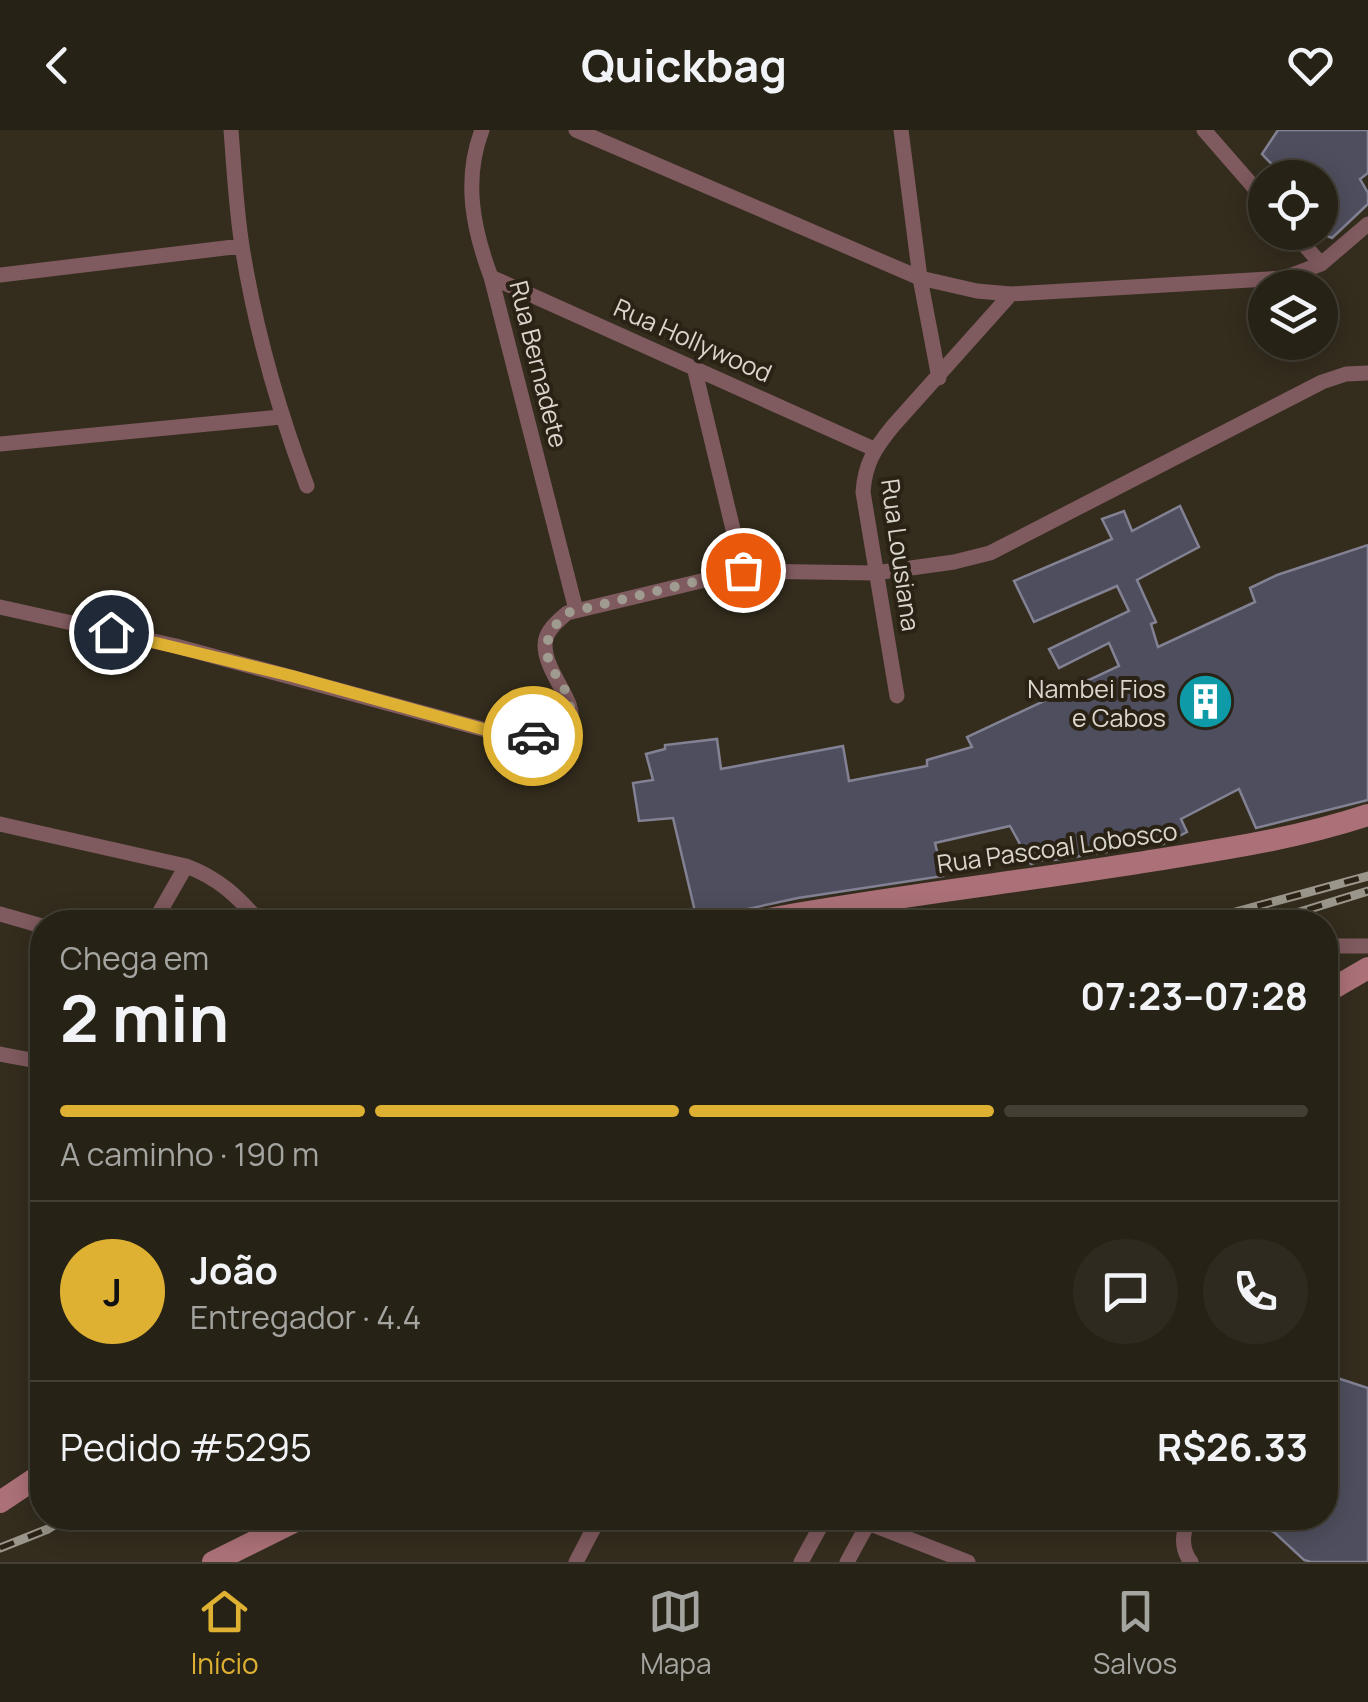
<!DOCTYPE html>
<html lang="pt">
<head>
<meta charset="utf-8">
<style>
  :root { --surface:#272216; --page:#2f2a1f; --text:#f1f3f6; --muted:#a4a4a1; --line:#433f35; --accent:#deb133 }
  body { margin:0; font-family:Manrope,sans-serif; background:var(--page); color:var(--text); height:100vh; display:flex; flex-direction:column; font-size:38px; white-space:nowrap }
  * { box-sizing:border-box; margin:0 }
  p { font-size:32px; color:var(--muted) }
  .icon { flex:none; width:55px; height:55px; fill:none; stroke:currentColor; stroke-width:2; stroke-linecap:round; stroke-linejoin:round }
  .map { position:relative; flex:1; overflow:hidden }
  .panel { position:absolute; left:30px; top:780px; width:1308px; height:620px; display:flex; flex-direction:column; background:var(--surface); border-radius:40px; box-shadow:0 5px 25px #0003,0 0 0 2px var(--line) }
  .panel>* { flex:none }
  .tools { position:absolute; left:1248px; top:30px; display:grid; gap:20px }
  .tools a { display:grid; place-items:center; width:90px; height:90px; border-radius:50%; background:var(--surface); box-shadow:0 5px 25px #0003,0 0 0 2px var(--line); font-size:50px }
  .pin { position:absolute; display:grid; place-items:center; width:85px; height:85px; color:#fff; margin:-42px; border:5px solid #fff; border-radius:50%; box-shadow:0 2px 10px #0007 }
  .courier { position:absolute; display:grid; place-items:center; width:100px; height:100px; margin:-50px; border:8px solid #deb133; border-radius:50%; background:#fff; color:#222; box-shadow:0 2px 12px #0007 }
  .overview em { font-style:normal; font-weight:700 }
  .overview div { display:flex; flex-direction:column-reverse }
  .overview { display:flex; align-items:center; justify-content:space-between; height:170px; padding:0 30px }
  h1 { font-size:65px; font-weight:700; line-height:75px }
  .bar { display:grid; grid-template-columns:repeat(4,1fr); gap:15px 10px; align-content:center; height:120px; padding:0 30px }
  .bar i { height:12px; border-radius:8px; background:var(--line) }
  .bar .current { background:var(--accent) }
  .bar p { grid-column:span 4 }
  .line { display:flex; align-items:center; gap:25px; padding:0 30px; border-top:2px solid var(--line) }
  .line div { flex:1 }
  .round { display:grid; place-items:center; flex:none; width:105px; height:105px; border-radius:52px; background:var(--page) }
  header { display:flex; justify-content:space-between; align-items:center; height:130px; padding:0 30px; background:var(--surface); font-size:45px; font-weight:700 }
  .menu { display:flex; justify-content:space-around; align-items:center; height:140px; border-top:2px solid var(--line); background:var(--surface); font-size:28px; color:var(--muted) }
  .menu a { display:grid; justify-items:center; gap:5px }
  .menu .current { color:var(--accent) }
  .map>svg:first-child { display:block }
  .building { fill:#4e4e5e; stroke:#838294; stroke-width:2.5 }
  .lines { fill:none; stroke-linecap:round; stroke-linejoin:round }
  .street { stroke:#7f5a5e; stroke-width:15 }
  .secondary { stroke:#ac7178; stroke-width:22 }
  .rail-casing { stroke:#9b968b; stroke-width:9 }
  .rail { stroke:#2a2315; stroke-width:5; stroke-dasharray:15; stroke-linecap:butt }
  .done { stroke:#a09b90; stroke-width:10; stroke-dasharray:0 18 }
  .route { stroke:#deb133; stroke-width:12 }
  .labels { text-anchor:middle; dominant-baseline:central; stroke-width:8; stroke-linejoin:round; paint-order:stroke }
  .street-label { font-size:25px; fill:#dad6cd; stroke:#2a2315 }
  .poi-label { font-size:25px; fill:#dad6cd; stroke:#2a2315; text-anchor:end }
</style>
</head>
<body>
<header><svg class="icon" aria-label="back" viewBox="0 0 24 24"><path d="M15 5l-7 7 7 7"/></svg>Quickbag<svg class="icon" aria-label="heart" viewBox="0 0 24 24"><path d="M12 20l-8-8c-3-5 5-10 8-4 3-6 11-1 8 4z"/></svg></header>
<div class="map">
<svg width="1368" height="1432" viewBox="0 0 1368 1432">
  <rect width="100%" height="100%" fill="#342d1e"/>
  <path class="building" d="M1278,0H1368V43L1360,49L1368,63V74L1332,108L1320,103V48H1285L1262,24Z
    M1180,376L1199,417L1137,450L1156,492L1151,494L1158,517L1255,472L1250,458L1277,445L1368,415V670L1256,698L1239,659L1181,689L1187,702L1163,714L1156,715L1149,702L1107,722L1054,730L1052,727L1031,734L1010,696L935,713L943,746L798,768L697,790L673,688L639,691L633,653L653,650L646,624L665,619V615L717,609L721,639L843,616L849,651L927,636V630L972,617L967,607L1119,536L1109,513L1059,538L1049,519L1129,481L1117,456L1034,492L1014,451L1112,409L1102,389L1124,381L1132,401Z
    M1325,1244L1368,1258V1432H1311L1304,1430L1274,1402L1237,1389L1325,1388Z"/>
  <g class="lines">
    <path class="street" d="M231,0C234,38 236,78 242,116C255,198 278,279 307,356
      M482,0C463,50 473,99 491,147L576,480
      M576,0L920,148L977,161L1011,164L1284,148L1321,134L1368,94
      M901,0L920,148L939,248
      M1204,0L1265,70
      M1293,102L1321,134
      M0,145L242,116
      M491,147L874,319
      M694,237L743,441
      M0,314L281,287
      M0,477L176,516L512,607C622,605 545,558 545,515C545,501 558,491 567,483L743,441L875,443L954,432L990,423L1322,252L1346,244L1368,243
      M897,566L863,362C865,333 875,318 893,296L1011,164
      M0,694L186,736C219,748 238,767 260,792
      M0,784L42,796
      M154,792L186,736
      M1325,816H1368
      M0,924L42,932
      M1188,1388C1183,1404 1180,1417 1191,1432
      M868,1393L968,1432
      M576,1432L599,1388
      M801,1432L825,1388
      M847,1432L871,1388"/>
    <path class="secondary" d="M752,792C882,767 1014,753 1144,732C1219,720 1296,709 1368,685
      M1325,863L1368,838
      M0,1372L42,1344
      M213,1432L302,1388"/>
    <defs>
      <path id="rail" d="M1169,792L1228,784L1368,746
        M1249,792L1293,784L1368,761
        M0,1418L48,1399L65,1388"/>
    </defs>
    <use href="#rail" class="rail-casing"/>
    <use href="#rail" class="rail"/>
  </g>
  <g class="lines">
    <path class="done" d="M533,606L564,597C592,554 511,535 567,483L743,440"/>
    <path class="route" d="M111,502L292,546L512,607L533,606"/>
  </g>
  <defs>
    <symbol id="building-disc" viewBox="-11 -11 22 22"><circle r="9.5" fill="#0f9aa8" stroke="#2a2315"/><path d="M-4-6H4V6H1V3H-1V6H-4ZM-2.5-4.3h1.7v1.8h-1.7ZM.8-4.3h1.7v1.8H.8ZM-2.5-1h1.7V.8h-1.7ZM.8-1h1.7V.8H.8Z" fill="#fff"/></symbol>
  </defs>
  <g fill-rule="evenodd">
    <use href="#building-disc" x="1174" y="540" width="63" height="63"/>
  </g>
  <g class="labels">
    <g class="street-label">
      <text transform="translate(693 210) rotate(24)">Rua Hollywood</text>
      <text transform="translate(539 234) rotate(76)">Rua Bernadete</text>
      <text transform="translate(901 425) rotate(82)">Rua Lousiana</text>
      <text transform="translate(1057 717) rotate(-8)">Rua Pascoal Lobosco</text>
    </g>
    <g class="poi-label">
      <text x="1166" y="558">Nambei Fios<tspan x="1166" dy="29">e Cabos</tspan></text>
    </g>
  </g>
</svg>
<div class="tools">
<a><svg class="icon" aria-label="locate" viewBox="0 0 24 24"><circle cx="12" cy="12" r="6"/><path d="M12 2v4M12 18v4M2 12h4M18 12h4"/></svg></a>
<a><svg class="icon" aria-label="layers" viewBox="0 0 24 24"><path d="M12 4l9 5-9 5-9-5zM3 14l9 5 9-5"/></svg></a>
</div>
<div class="pin" style="left:743px;top:440px;background:#ea580c"><svg class="icon" aria-label="bag" viewBox="0 0 24 24"><path d="M5 8h14l-1 12H6zM9 8a3 3 0 0 1 6 0"/></svg></div>
<div class="pin" style="left:111px;top:502px;background:#1f2937"><svg class="icon" aria-label="home" viewBox="0 0 24 24"><path d="M3 11l9-7 9 7M6 9v11h12V9"/></svg></div>
<div class="courier" style="left:533px;top:606px"><svg class="icon" aria-label="car" viewBox="0 0 24 24"><path d="M5 17H2v-5l4-1 3-4h7l3 4 3 1v5h-3M9 17h6M6 11h13"/><circle cx="7" cy="17" r="2"/><circle cx="17" cy="17" r="2"/></svg></div>
<section class="panel">
<div class="overview"><div><h1>2 min</h1><p>Chega em</p></div><em>07:23–07:28</em></div>
<div class="bar"><i class="current"></i><i class="current"></i><i class="current"></i><i></i><p>A caminho · 190 m</p></div>
<div class="line" style="height:180px"><b class="round" style="background:var(--accent);color:#111">J</b><div><b>João</b><p>Entregador · 4.4</p></div><a class="round"><svg class="icon" aria-label="chat" viewBox="0 0 24 24"><path d="M4 5h16v11H9l-5 4z"/></svg></a><a class="round"><svg class="icon" aria-label="phone" viewBox="0 0 24 24"><path d="M5 4h4l2 5-3 2q2 4 5 5l2-3 5 2v4C11 20 4 13 5 4z"/></svg></a></div>
<div class="line" style="height:130px"><div>Pedido #5295</div><b>R$26.33</b></div>
</section>
</div>
<nav class="menu">
<a class="current"><svg class="icon" aria-label="home" viewBox="0 0 24 24"><path d="M3 11l9-7 9 7M6 9v11h12V9"/></svg>Início</a>
<a><svg class="icon" aria-label="map" viewBox="0 0 24 24"><path d="M3 6l6-2 6 2 6-2v14l-6 2-6-2-6 2zM9 4v14M15 6v14"/></svg>Mapa</a>
<a><svg class="icon" aria-label="saved" viewBox="0 0 24 24"><path d="M7 4h10v16l-5-4-5 4z"/></svg>Salvos</a>
</nav>
</body>
</html>
